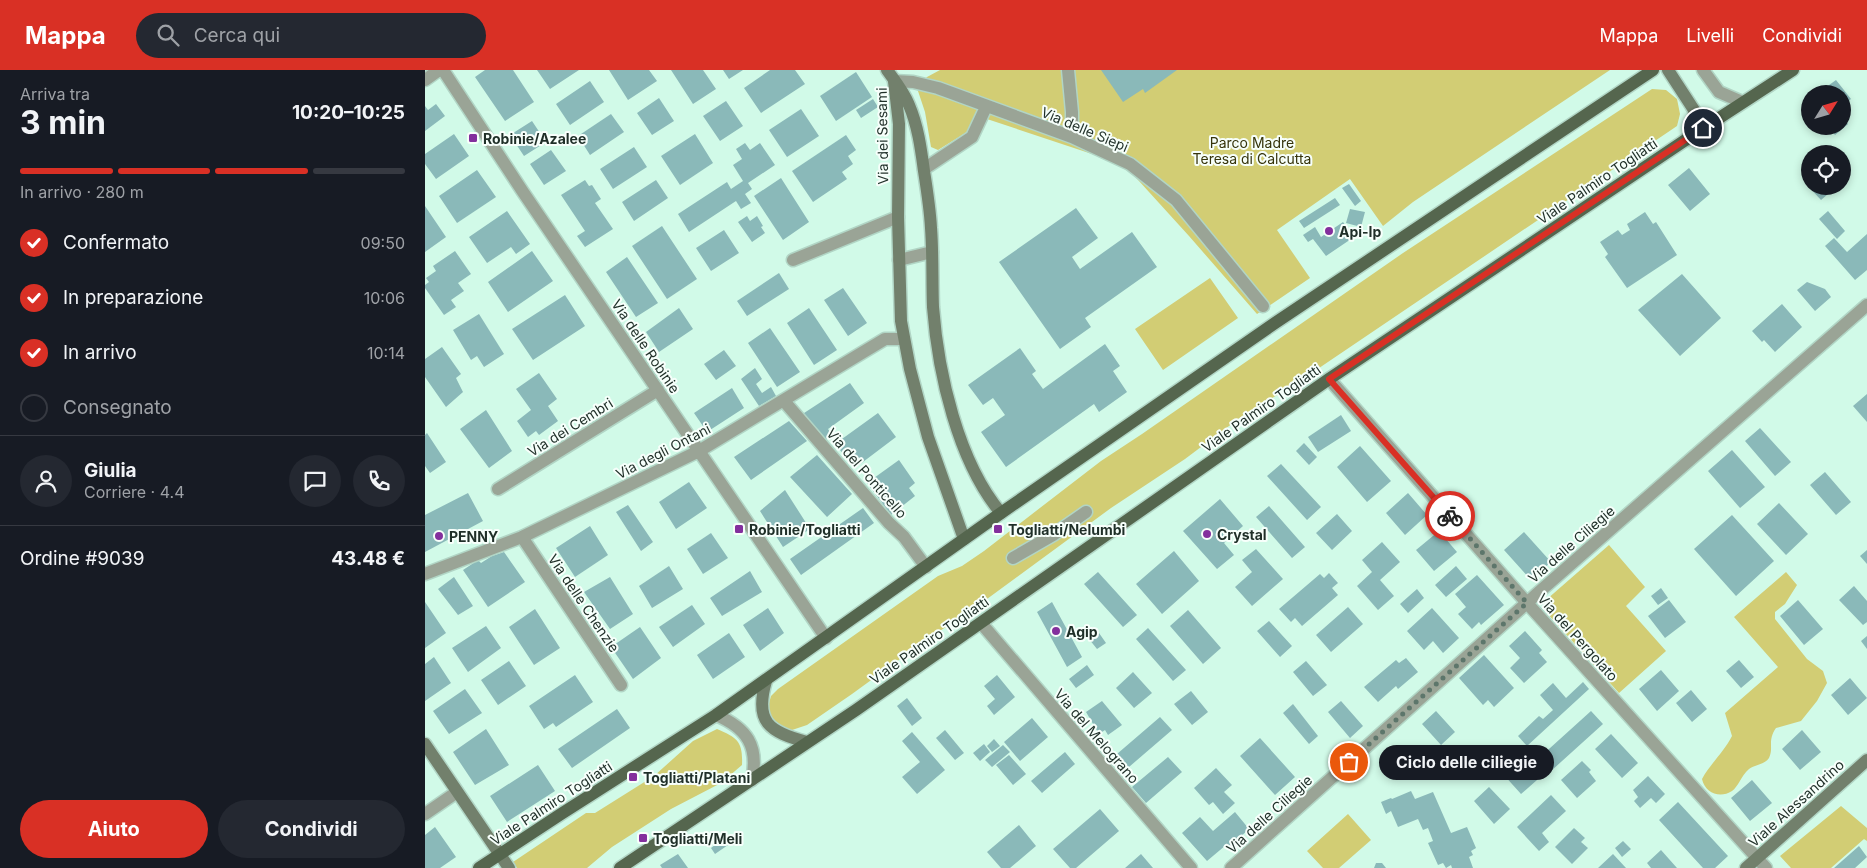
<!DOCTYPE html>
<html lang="it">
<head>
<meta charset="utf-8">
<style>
  :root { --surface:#171b24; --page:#242831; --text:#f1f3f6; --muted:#9ea1a6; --line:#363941; --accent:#d93025 }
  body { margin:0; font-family:Inter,sans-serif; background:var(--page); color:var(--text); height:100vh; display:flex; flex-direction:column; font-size:19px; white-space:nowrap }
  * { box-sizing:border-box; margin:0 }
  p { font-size:16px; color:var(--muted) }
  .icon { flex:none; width:28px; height:28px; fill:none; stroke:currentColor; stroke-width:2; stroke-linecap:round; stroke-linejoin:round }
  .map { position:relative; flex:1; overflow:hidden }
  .drawer { display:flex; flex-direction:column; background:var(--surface); width:425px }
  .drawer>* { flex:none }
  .needle { width:32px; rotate:53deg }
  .tools { position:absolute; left:1376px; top:15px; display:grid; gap:10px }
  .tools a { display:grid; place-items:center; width:50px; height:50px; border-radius:50%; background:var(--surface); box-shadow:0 2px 8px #0003; font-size:25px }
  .pin { position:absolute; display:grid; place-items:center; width:42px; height:42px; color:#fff; margin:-21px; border:2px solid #fff; border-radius:50%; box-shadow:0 1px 5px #0007 }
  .courier { position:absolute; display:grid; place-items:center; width:50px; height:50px; margin:-25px; border:4px solid #d93025; border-radius:50%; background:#fff; color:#222; box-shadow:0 1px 6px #0007 }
  .bubble { position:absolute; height:35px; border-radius:18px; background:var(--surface); box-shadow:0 2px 8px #0003; font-size:16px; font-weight:700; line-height:35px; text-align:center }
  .overview em { font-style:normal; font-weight:700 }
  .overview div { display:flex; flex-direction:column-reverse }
  .overview { display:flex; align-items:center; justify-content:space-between; height:85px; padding:0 20px }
  h1 { font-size:32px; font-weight:700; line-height:38px }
  .bar { display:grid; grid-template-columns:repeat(4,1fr); gap:8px 5px; align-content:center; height:60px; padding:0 20px }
  .bar i { height:6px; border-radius:4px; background:var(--line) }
  .bar .current { background:var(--accent) }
  .bar p { grid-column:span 4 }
  .line { display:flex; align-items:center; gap:12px; padding:0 20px; border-top:1px solid var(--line) }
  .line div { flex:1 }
  .round { display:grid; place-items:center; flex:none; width:52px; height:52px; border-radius:26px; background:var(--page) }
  ol { padding:0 20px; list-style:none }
  li { display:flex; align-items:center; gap:15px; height:55px }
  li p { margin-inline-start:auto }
  li .icon { padding:5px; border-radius:50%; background:var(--accent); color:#fff; stroke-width:4 }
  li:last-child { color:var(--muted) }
  li i { width:28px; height:28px; border:2px solid var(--line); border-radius:50% }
  .primary-button { display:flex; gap:10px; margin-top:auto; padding:10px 20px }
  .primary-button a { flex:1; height:58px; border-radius:30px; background:var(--accent); color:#fff; font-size:20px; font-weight:700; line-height:58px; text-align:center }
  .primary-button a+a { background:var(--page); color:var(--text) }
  header { display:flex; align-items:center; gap:30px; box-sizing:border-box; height:70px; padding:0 25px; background:var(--accent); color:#fff }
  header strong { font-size:24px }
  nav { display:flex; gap:28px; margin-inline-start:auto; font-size:18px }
  .search { width:350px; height:45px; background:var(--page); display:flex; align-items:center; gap:12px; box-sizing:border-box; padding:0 18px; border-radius:28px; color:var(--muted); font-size:19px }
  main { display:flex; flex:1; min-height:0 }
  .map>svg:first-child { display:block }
  .green { fill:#d2cd74 }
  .building { fill:#8ab9b9 }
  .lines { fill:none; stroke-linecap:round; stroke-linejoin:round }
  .street-casing { stroke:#b1d5c5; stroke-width:15 }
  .secondary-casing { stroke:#b1d5c5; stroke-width:15 }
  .primary-casing { stroke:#b1d5c5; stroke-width:15 }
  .street { stroke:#9aa496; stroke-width:12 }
  .secondary { stroke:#72806c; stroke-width:12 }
  .primary { stroke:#55664e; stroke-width:12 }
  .done { stroke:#5d766b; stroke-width:5; stroke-dasharray:0 9 }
  .route { stroke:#d93025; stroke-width:6 }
  .poi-dot { fill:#832f9d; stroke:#f7fffb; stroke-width:2 }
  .labels { text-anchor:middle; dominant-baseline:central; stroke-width:4; stroke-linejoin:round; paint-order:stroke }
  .street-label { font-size:14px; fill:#1f2f28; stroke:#f7fffb }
  .poi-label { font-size:14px; font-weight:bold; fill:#1f2f28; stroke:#f7fffb; text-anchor:start }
  .park-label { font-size:14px; fill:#36340b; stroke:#f7fffb }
</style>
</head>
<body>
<header>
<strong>Mappa</strong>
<div class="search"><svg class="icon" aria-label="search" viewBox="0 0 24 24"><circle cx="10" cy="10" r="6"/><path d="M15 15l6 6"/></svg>Cerca qui</div>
<nav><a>Mappa</a><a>Livelli</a><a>Condividi</a></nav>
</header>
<main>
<section class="drawer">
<div class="overview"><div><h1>3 min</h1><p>Arriva tra</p></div><em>10:20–10:25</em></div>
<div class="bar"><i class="current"></i><i class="current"></i><i class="current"></i><i></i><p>In arrivo · 280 m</p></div>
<ol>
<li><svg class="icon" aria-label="check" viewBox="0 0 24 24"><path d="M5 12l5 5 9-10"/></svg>Confermato<p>09:50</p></li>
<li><svg class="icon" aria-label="check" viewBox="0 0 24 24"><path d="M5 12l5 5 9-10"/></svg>In preparazione<p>10:06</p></li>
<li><svg class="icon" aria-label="check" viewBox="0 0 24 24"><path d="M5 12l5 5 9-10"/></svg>In arrivo<p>10:14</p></li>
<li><i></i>Consegnato</li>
</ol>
<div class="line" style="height:90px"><a class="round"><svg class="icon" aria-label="person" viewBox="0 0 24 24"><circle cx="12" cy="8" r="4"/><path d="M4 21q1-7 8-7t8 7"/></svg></a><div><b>Giulia</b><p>Corriere · 4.4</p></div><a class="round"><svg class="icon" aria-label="chat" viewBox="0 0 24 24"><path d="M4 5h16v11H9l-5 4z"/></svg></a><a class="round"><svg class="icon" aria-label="phone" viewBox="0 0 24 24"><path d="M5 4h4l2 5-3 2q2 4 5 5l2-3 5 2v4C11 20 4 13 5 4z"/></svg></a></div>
<div class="line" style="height:65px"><div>Ordine #9039</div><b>43.48 €</b></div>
<div class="primary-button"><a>Aiuto</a><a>Condividi</a></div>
</section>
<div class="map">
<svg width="1442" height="798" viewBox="0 0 1442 798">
  <rect width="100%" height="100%" fill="#d1fae8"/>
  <path class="green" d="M515,0H1185L988,132L958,156L925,109L852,160L885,208L832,244L764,166L704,100L670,85L562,49L552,41L542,62L513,80L506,77L500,42L492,18L502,7Z
    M1227,19L1241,20L1252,29L1255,44L1252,56L866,317L820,344L760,389L686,438L547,540L504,568L427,624L382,655L367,660L356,657L346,648L343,637L346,626L353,619L513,506L537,496L559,481L676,391L717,364L978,183Z
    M785,208L813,248L738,300L710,259Z
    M1184,475L1220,517L1201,536L1241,581L1194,623L1122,543L1120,537L1121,530Z
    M1361,502L1372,515L1360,534L1350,542V549L1382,589L1398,601L1402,613L1392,631L1376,651L1351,658C1342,671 1349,678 1344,688C1339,695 1331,694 1324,699C1316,706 1313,717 1307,721C1295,729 1280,723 1277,709C1285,694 1299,682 1307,666L1300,643L1353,597L1309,547Z
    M292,659C313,668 318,672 317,695L296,713L246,739L187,777L162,798H92L88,792L161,743H170L229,706L268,671Z
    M1416,736L1442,758V771L1439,769L1406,798H1366L1355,786Z
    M923,744L946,770L914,798H898L882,781Z"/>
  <path class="building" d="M60,0H88L109,32L80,51L50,7Z
    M112,0H154L125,19Z
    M184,0H224L232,11L203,30Z
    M246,0H278L291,19L268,34Z
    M298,0H318L304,9Z
    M345,0H370L380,14L336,43L319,18Z
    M676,0H752L720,23L718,19L698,32Z
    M431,2L447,27L411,51L395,26Z
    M1411,10L1426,29L1418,35V24H1405L1400,18Z
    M165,11L179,32L145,55L131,34Z
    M234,28L249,51L227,65L212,43Z
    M448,29L453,37L436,48L431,40Z
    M301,31L318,56L295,71L278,46Z
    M11,34L20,46L0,61V36L3,40Z
    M376,39L394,66L362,87L344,60Z
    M186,44L199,62L165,85L153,66Z
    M1418,48L1423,54L1410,65L1405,58L1407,56H1418Z
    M107,51L121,72L99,86L85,65Z
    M29,64L44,86L11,109L0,94V84Z
    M270,64L288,93L255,115L236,86Z
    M421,65L431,80L423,86L428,94L417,102L422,109L388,132L367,101Z
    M320,73L325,80L335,73L350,95L323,113L327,119L320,124L326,133L316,139L311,131L264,162L253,144L302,112L306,119L318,111L308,95L317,89L311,79Z
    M209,77L222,97L188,119L175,99Z
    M126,80L141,101L119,115L105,94Z
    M1264,98L1285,124L1265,141L1243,115Z
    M52,100L71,127L32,153L14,126Z
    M356,108L384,152L358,170L329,126Z
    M160,110L164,116L167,115L176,129L170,133L188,159L160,177L152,166L160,161L136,125Z
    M231,110L243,128L209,151L197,132Z
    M1385,113V116H1396L1403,124L1396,130L1382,115Z
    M924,114L936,131L930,136L917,118Z
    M910,128L915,135L879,158L874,151Z
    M0,136L21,167L0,182Z
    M651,138L673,168L647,187L655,199L707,162L732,197L660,248L666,257L635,279L574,192Z
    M925,139L940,142L936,157L921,153Z
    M82,141L105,174L91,184L86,177L62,193L44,167Z
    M1403,141L1420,161L1412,169L1394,149Z
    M1220,142L1228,154L1231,152L1252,185L1202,218L1180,187L1183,184L1175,172L1193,160L1197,165L1205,160L1202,154Z
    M322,146L325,151L332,146L338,156L336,157L340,163L327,172L313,152Z
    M918,152L929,167L901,186L888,169L883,172L878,165L890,157L896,167Z
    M237,156L272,209L242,229L207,176Z
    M299,160L314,183L286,201L271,178Z
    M1442,164V200L1430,210L1400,176L1409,168L1422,182Z
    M30,181L46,204L33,213L39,221L26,230L31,237L19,245L0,218V215L4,212L1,208L11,201L8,196Z
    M107,181L128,211L83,242L63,212Z
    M202,187L233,233L211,247L181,202Z
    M354,203L364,219L322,246L312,231Z
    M1257,204L1296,248L1255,286L1213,240Z
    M1382,212L1400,219L1406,227L1390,241L1372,220Z
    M418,218L442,253L423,266L399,230Z
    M140,225L160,256L108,290L87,259Z
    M1357,234L1377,257L1350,282L1339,270L1337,272L1327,261Z
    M254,238L268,259L234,282L221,262Z
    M384,238L412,280L389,295L362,253Z
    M54,244L79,284L59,297L52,286L46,290L28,260Z
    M345,258L375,302L352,317L323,273Z
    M680,274L695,296L688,301L702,322L674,342L669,334L581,397L556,362L580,345L568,328L558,335L543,315L595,278L611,301L607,304L618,319Z
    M17,277L36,304L31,308L38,322L21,337L0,307V289Z
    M299,280L311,296L291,310L279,294Z
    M330,298L337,309L331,314L337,323L346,317L351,326L334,336L316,309Z
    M114,303L132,329L123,336L133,351L114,365L111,361L103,367L92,351L106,340L91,319Z
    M425,313L439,333L403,359L407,365L398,371L376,345Z
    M307,318L319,338L282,362L269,343Z
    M1442,324V352L1428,336Z
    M61,340L87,381L64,398L35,359Z
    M453,343L471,367L430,398L410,374Z
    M916,345L926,361L893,382L883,367Z
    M364,351L382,371L326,410L309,387Z
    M1335,358L1366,392L1350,406L1320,371Z
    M2,363L21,392L5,403L0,396V365Z
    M879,373L892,387L884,395L871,381Z
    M935,376L966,411L942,432L912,397Z
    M1307,380L1340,417L1315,438L1283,401Z
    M392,385L427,424L402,447L365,407Z
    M474,390L490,413L484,418L490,426L466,445L442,413Z
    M856,394L896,437L882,450L842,406Z
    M1400,402L1426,432L1411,445L1385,415Z
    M264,412L282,438L251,459L234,432Z
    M360,420L385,459L358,477L335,441Z
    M43,423L58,451L0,482V445Z
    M983,423L1002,445L980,465L961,443Z
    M795,429L818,456L799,473L809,485L792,499L758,461Z
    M1354,433L1383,464L1361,485L1332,454Z
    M203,435L228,472L216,481L191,442Z
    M844,436L880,477L867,488L831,447Z
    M438,438L449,453L376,505L365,489Z
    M912,444L927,461L907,480L891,463Z
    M1307,445L1349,491L1311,526L1269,479Z
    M165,456L183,485L150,507L131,478Z
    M1014,461L1032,482L1009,501L991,480Z
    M1099,462L1126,492L1106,510L1079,480Z
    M286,463L303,488L278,504L262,479Z
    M957,472L975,492L955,510L969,526L953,540L932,516L947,502L937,490Z
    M831,479L858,509L827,536L810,517L827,502L817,490Z
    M1442,480V494L1435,486Z
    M749,481L774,511L737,544L711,514Z
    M79,482L100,512L63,537L38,500L53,490L56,493L67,486Z
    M244,496L258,519L227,538L214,516Z
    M1031,496L1042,509L1021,527L1010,515Z
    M325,501L337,522L297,546L285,528Z
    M673,502L712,545L698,557L659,514Z
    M904,503L913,513L907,518L913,525L877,556L870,548L866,552L854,539L895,504L899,508Z
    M1052,505L1079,535L1056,555L1054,552L1047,559L1033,544L1041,537L1030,524Z
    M29,507L48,536L33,545L13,519Z
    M185,507L208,544L185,559L159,522Z
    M1429,516L1442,531V552L1438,555L1414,530Z
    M1236,518L1243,528L1233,535L1226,526Z
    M992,519L999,528L983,543L975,534Z
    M1244,530L1261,552L1240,568L1223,546Z
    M1373,530L1398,559L1379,575L1355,546Z
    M0,532L21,563L0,578Z
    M627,532L657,587L642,597L612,542Z
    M267,535L280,554L248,577L234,557Z
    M923,537L938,554L906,582L891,565Z
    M343,538L359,563L335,581L318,555Z
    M1007,538L1034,568L1018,583L1008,571L999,580L982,561Z
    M110,539L135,578L109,595L84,557Z
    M763,540L796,578L778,594L745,556Z
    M844,551L867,576L855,587L832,561Z
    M61,556L76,578L43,602L27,578Z
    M215,557L236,588L208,609L186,577Z
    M723,558L761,600L748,611L711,569Z
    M1100,561L1117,580L1114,583L1122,592L1099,613L1085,598L1095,588L1084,576Z
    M304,563L320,587L288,609L272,585Z
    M674,563L681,573L672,579L664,569Z
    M1442,566V579L1436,571Z
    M1059,585L1089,618L1069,637L1063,630L1058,635L1034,608Z
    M9,587L26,613L0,631V594Z
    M981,588L993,602L973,619L971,616L953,632L939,617L971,590L974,593Z
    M1314,590L1329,607L1316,618L1301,601Z
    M84,591L101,616L73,635L56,610Z
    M881,591L902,615L888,626L868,602Z
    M662,595L669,605L651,618L644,609Z
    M1236,600L1254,621L1232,641L1214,619Z
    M708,602L727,623L709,638L691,618Z
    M150,605L168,632L131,657L128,653L119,659L104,636Z
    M572,605L590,627L569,645L562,636L570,629L559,616Z
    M1425,608L1442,628L1423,645L1406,625Z
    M1158,612L1164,619L1102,676L1093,666L1114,646L1118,649L1128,640L1115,625L1128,613L1141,628Z
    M40,619L57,643L24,664L8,641Z
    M1266,620L1282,639L1267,652L1251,633Z
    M766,621L783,642L767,655L749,634Z
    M482,628L497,648L487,656L472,636Z
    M677,631L697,655L683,665L680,660L674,664L661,642Z
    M916,631L938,656L925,668L903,642Z
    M868,634L893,666L884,674L858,643Z
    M192,639L205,658L147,698L133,679Z
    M1011,641L1030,662L1016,675L997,654Z
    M1166,641L1178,654L1126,701L1114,688Z
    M735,647L747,660L697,703L685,690Z
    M607,648L623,667L595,691L579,672Z
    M61,659L84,695L50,715L28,682Z
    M520,660L539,683L530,690L511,668Z
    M1377,660L1396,682L1375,700L1357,679Z
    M487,662L520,700L492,724L477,707L495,692L477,671Z
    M1186,664L1213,693L1197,708L1170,679Z
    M835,668L870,707L850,725L815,686Z
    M569,669L575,676L567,682L562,676Z
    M559,674L565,682L555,691L548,683Z
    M578,675L585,682L567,697L560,690Z
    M1039,675L1048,685L1039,694L1030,684Z
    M1072,675L1082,687L1075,694L1064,682Z
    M640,682L650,694L617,723L606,711Z
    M584,685L601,704L588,715L571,695Z
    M743,687L757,702L721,733L707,717Z
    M1094,690L1112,710L1096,724L1078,704Z
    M1157,691L1166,700L1164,702L1171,711L1152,728L1136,710Z
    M113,695L130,721L82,752L65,726Z
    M791,698L807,715L799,722L810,733L798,744L788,732L784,735L769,718Z
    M1223,706L1240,724L1231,733L1226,728L1215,738L1209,731L1213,727L1208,720Z
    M1327,710L1347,733L1325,751L1306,728Z
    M1064,717L1085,739L1069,754L1049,731Z
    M986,721L990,729L1008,722L1026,763L1042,757L1051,778L1046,781L1048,785L1044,787L1048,798H1027L1026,795L1021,798L1018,793L1013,795L1003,773L1008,771L1003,758L998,760L993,749L973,757L966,741L961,744L956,732L966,728L967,729Z
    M1126,725L1141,741L1117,763L1124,772L1114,781L1092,757Z
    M1253,732L1303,786L1290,798H1278L1234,750Z
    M675,739L694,761L651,798H645L628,779Z
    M810,742L824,759L803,778L801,775L782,791L757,763L775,747L788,761Z
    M594,755L611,776L585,798H576L562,782Z
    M10,757L31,787L15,798H0V765Z
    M1149,758L1160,768L1156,772L1163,778L1147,794L1130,777Z
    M299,768L303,775L290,784L286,778Z
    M1198,771L1206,779L1197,787L1190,778Z
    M1434,776L1442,787L1430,798H1409Z
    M1236,780L1252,798H1226L1222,793Z
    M253,784L263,798H237L235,795Z
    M716,784L728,798H700Z
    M1188,784L1201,798H1173Z
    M951,793H957L961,798H949Z"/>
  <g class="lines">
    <defs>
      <path id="street" d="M18,0L98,122L401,568
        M643,0L647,42V67
        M1278,0L1294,22L1317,32
        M0,10L14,0
        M469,11L488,12L513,18L647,67L705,94L751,130L838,236
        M499,99L547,67L561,37
        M368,190L473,147
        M474,190L507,182
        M904,309L1102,533L1341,798
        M359,331L464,453L479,467L501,497
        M73,419L233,320
        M97,467L196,615
        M588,488L628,465L661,442
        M0,504L97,467L274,381L460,269H479
        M556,553L766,798
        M291,645C322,658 334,676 327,710
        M0,744L32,722
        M806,798L1114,522L1442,235"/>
      <path id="secondary" d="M462,0C470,11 479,22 484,35C493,56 496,79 499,101C502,120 505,139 506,158C508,184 507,211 508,237C513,303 533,392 576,443
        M1243,0L1269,40L1270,49L1265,67
        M469,11L474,54L473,147L476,251L485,299L503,367L539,469
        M341,611C329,652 344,662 382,672
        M0,674L84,798
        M1321,798L1442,690"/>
      <path id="primary" d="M54,798L136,744L291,645L576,443L850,253L1228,0
        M195,798L431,640L904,309L1265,67L1368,0"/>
    </defs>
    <use href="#street" class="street-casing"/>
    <use href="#secondary" class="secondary-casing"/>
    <use href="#primary" class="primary-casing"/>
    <use href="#street" class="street"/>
    <use href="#secondary" class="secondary"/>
    <use href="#primary" class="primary"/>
  </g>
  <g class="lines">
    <path class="done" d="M924,692L1102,533L1025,446"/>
    <path class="route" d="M1025,446L904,309L1278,58"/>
  </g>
  <g class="poi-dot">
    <rect x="43" y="63" width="10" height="10" rx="2.5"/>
    <circle cx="904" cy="161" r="5"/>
    <rect x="309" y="454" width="10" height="10" rx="2.5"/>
    <rect x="568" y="454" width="10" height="10" rx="2.5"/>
    <circle cx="782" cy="464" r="5"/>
    <circle cx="14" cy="466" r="5"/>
    <circle cx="631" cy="561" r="5"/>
    <rect x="203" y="702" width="10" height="10" rx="2.5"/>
    <rect x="213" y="763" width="10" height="10" rx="2.5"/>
  </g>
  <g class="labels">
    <g class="street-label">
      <text transform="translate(660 59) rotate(23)">Via delle Siepi</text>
      <text transform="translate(457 66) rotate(-91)">Via dei Sesami</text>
      <text transform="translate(1172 111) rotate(-34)">Viale Palmiro Togliatti</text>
      <text transform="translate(221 276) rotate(56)">Via delle Robinie</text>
      <text transform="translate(836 338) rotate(-35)">Viale Palmiro Togliatti</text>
      <text transform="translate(145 357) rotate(-32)">Via dei Cembri</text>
      <text transform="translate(238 381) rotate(-27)">Via degli Ontani</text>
      <text transform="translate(442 403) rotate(49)">Via del Ponticello</text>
      <text transform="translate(1146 474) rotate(-41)">Via delle Ciliegie</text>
      <text transform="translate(159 533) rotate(56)">Via delle Chenzie</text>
      <text transform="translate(1153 567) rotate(48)">Via del Pergolato</text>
      <text transform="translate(504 570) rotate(-35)">Viale Palmiro Togliatti</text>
      <text transform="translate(672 666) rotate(49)">Via del Melograno</text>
      <text transform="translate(126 733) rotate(-33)">Viale Palmiro Togliatti</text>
      <text transform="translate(1371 733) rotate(-42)">Viale Alessandrino</text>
      <text transform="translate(844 744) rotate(-42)">Via delle Ciliegie</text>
    </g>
    <g class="poi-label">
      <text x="58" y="68">Robinie/Azalee</text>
      <text x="914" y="161">Api-Ip</text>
      <text x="324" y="459">Robinie/Togliatti</text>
      <text x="583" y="459">Togliatti/Nelumbi</text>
      <text x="792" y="464">Crystal</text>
      <text x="24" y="466">PENNY</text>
      <text x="641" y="561">Agip</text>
      <text x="218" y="707">Togliatti/Platani</text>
      <text x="228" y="768">Togliatti/Meli</text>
    </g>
    <g class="park-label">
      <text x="827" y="72">Parco Madre<tspan x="827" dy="16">Teresa di Calcutta</tspan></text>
    </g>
  </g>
</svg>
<div class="tools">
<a><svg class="needle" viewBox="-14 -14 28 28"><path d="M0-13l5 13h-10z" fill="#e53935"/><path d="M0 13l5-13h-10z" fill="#9ea1a6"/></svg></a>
<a><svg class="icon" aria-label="locate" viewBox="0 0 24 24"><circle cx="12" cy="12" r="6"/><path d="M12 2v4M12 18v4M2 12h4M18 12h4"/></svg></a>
</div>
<div class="pin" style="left:924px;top:692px;background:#ea580c"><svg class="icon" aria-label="bag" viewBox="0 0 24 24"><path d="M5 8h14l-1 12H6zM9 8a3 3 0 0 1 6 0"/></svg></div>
<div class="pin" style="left:1278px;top:58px;background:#1f2937"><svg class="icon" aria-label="home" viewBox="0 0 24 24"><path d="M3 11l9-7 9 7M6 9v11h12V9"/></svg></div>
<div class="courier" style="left:1025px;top:446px"><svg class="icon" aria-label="bike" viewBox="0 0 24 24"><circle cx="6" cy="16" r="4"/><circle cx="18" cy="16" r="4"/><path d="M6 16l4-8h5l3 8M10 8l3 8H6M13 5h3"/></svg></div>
<div class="bubble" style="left:954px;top:675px;width:175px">Ciclo delle ciliegie</div>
</div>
</main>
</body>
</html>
